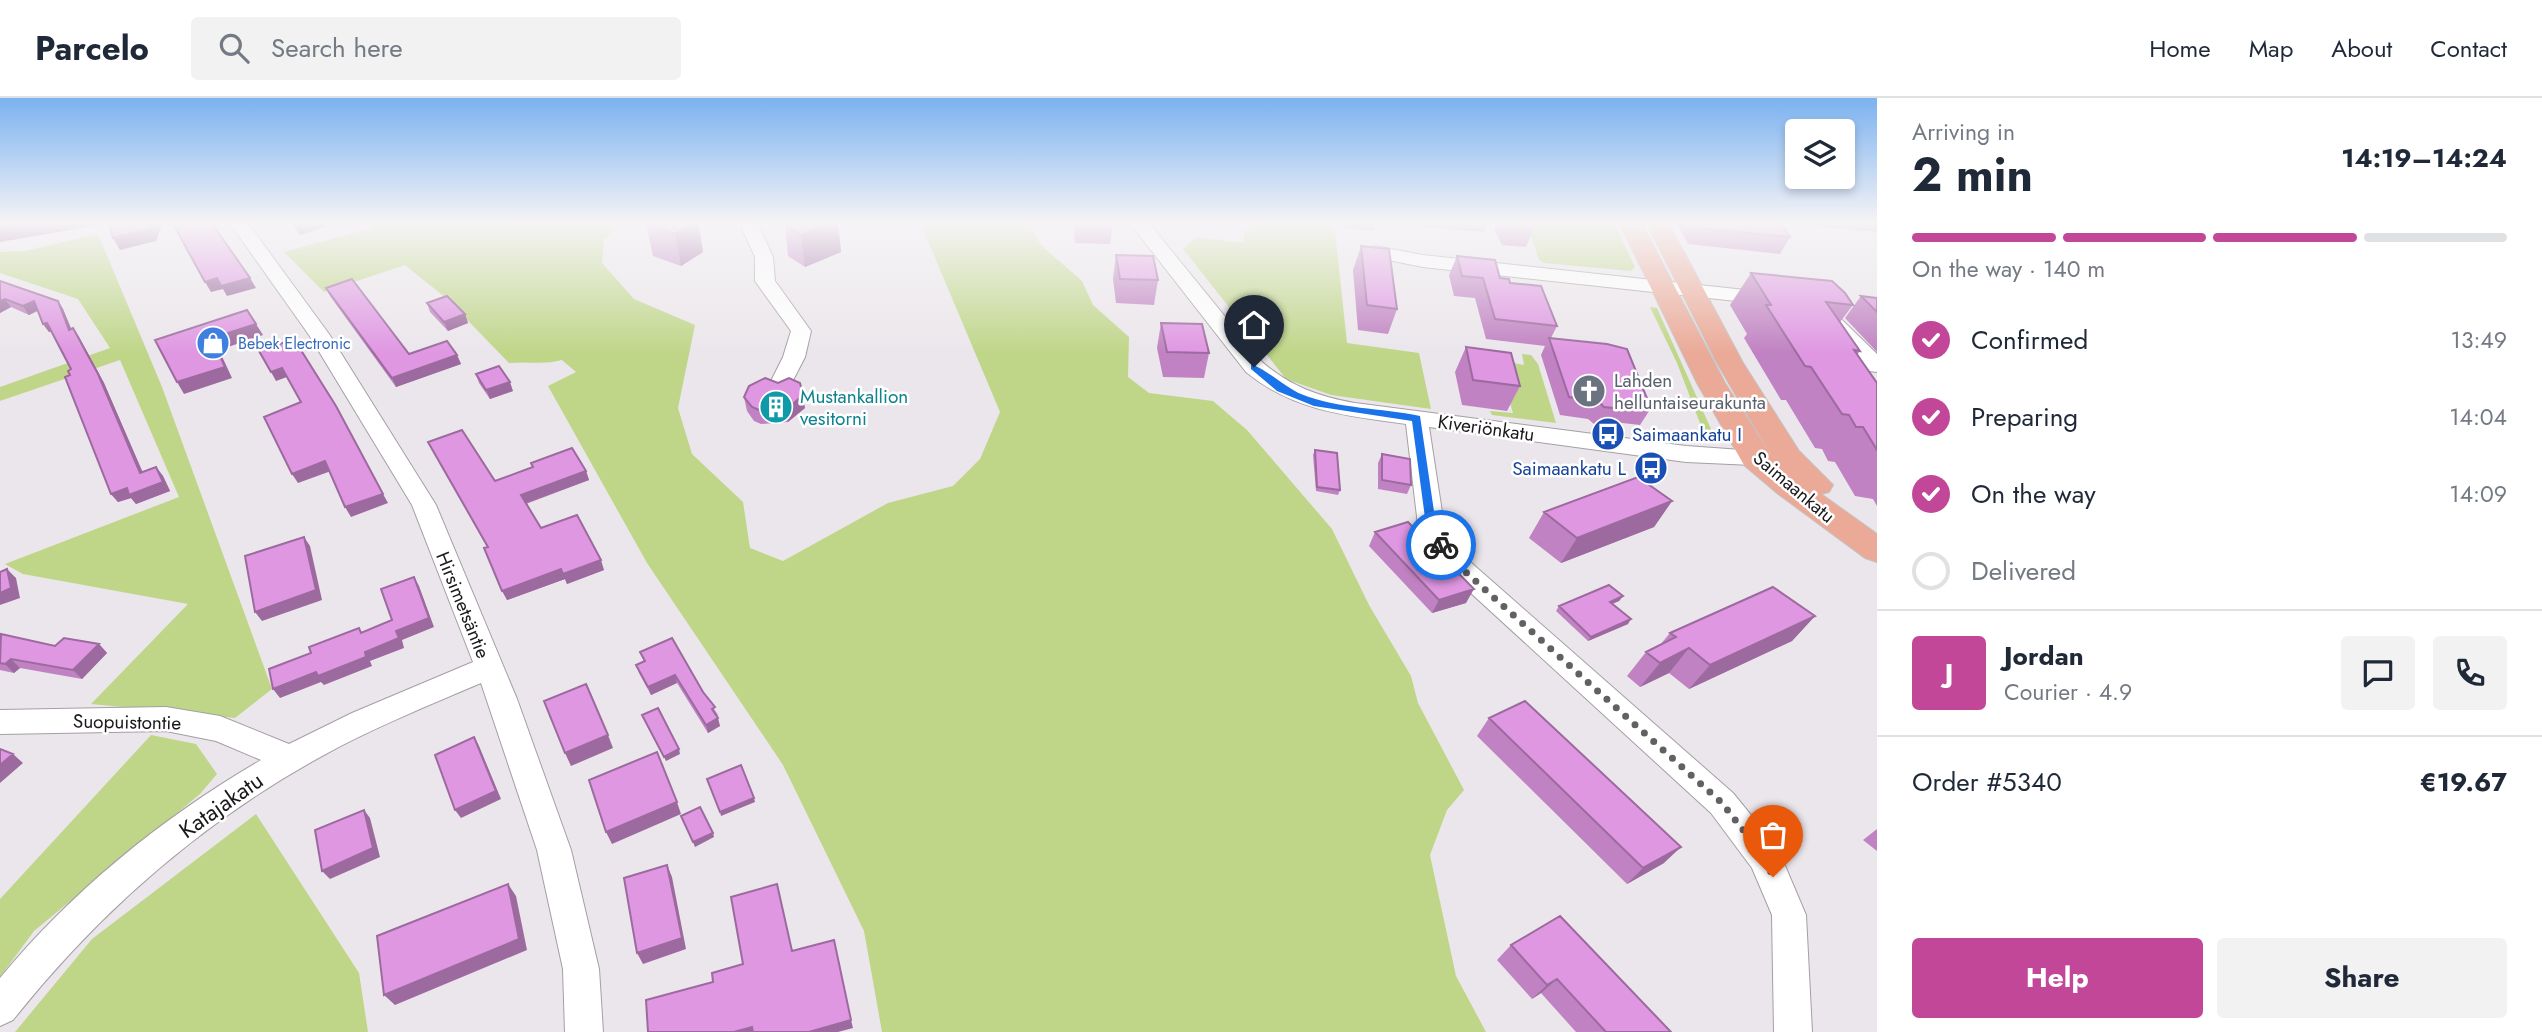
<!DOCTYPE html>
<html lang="en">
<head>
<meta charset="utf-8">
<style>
  :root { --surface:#fff; --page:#f2f2f3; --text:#1f2937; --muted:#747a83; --line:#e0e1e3; --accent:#c24799 }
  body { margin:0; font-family:Jost,sans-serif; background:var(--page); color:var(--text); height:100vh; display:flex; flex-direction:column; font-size:26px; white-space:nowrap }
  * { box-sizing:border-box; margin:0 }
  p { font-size:23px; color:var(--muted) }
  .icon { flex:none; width:38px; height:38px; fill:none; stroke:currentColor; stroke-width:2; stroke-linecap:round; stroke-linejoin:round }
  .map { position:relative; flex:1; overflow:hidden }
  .drawer { display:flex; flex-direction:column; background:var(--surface); width:665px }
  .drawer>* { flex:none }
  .tools { position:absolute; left:1785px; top:21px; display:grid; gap:14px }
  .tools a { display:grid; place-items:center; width:70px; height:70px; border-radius:7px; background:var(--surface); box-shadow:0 4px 10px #0003; font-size:35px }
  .pin { position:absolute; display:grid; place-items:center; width:60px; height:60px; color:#fff; margin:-72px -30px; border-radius:50% 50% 50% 0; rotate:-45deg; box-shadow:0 0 7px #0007 }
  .pin .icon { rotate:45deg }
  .courier { position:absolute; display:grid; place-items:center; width:70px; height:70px; margin:-35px; border:5px solid #1a73e8; border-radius:50%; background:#fff; color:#222; box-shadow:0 2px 9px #0007 }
  .overview em { font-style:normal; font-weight:700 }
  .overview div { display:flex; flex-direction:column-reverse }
  .overview { display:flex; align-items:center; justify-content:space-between; height:119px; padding:0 35px }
  h1 { font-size:46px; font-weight:700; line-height:52px }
  .bar { display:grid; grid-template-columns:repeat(4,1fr); gap:10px 7px; align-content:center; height:84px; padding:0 35px }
  .bar i { height:9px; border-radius:5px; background:var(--line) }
  .bar .selected { background:var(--accent) }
  .bar p { grid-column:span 4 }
  .line { display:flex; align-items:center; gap:18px; padding:0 35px; border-top:2px solid var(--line) }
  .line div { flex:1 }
  .round { display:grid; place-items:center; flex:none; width:74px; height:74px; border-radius:7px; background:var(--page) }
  ol { padding:0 35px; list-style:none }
  li { display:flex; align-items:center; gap:21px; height:77px }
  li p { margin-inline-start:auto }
  li .icon { padding:7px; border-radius:50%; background:var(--accent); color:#fff; stroke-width:4 }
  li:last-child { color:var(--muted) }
  li i { width:38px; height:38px; border:4px solid var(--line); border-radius:50% }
  .button { display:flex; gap:14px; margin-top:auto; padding:14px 35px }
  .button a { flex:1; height:80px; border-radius:7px; background:var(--accent); color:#fff; font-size:28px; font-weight:700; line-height:80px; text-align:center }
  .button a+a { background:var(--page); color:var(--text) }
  header { display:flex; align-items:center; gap:42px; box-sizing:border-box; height:98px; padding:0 35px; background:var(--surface); border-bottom:2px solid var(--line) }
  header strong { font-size:33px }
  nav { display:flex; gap:38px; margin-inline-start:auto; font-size:24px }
  .search { width:490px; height:63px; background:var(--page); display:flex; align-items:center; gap:18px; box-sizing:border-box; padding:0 24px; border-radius:7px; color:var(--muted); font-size:26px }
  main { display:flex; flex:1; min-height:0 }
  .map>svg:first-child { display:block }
  .green { fill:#bfd688 }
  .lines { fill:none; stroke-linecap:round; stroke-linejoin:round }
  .minor-casing { stroke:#a49fa4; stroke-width:2 }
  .major-casing { stroke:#c3c3c3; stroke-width:2 }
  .minor { fill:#fff; fill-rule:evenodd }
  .major { fill:#ebaa98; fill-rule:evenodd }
  .wall { fill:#c082c2 }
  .shaded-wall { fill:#9c6a9e }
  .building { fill:#df97e2; stroke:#9c6a9e; stroke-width:2 }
  .route { fill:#1a73e8 }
  .done { stroke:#636063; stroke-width:7; stroke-dasharray:0 12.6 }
  .labels { text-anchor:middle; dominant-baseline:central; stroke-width:5; stroke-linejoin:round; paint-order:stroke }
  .far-shop-label { font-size:16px; fill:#366cbe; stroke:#fff; text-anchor:start }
  .worship-label { font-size:19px; fill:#5b616d; stroke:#fff; text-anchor:start }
  .culture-label { font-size:19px; fill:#0d838f; stroke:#fff; text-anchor:start }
  .street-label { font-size:19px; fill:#1a181a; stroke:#fff }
  .transit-label { font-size:19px; fill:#164399; stroke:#fff; text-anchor:start }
  .near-street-label { font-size:23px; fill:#1a181a; stroke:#fff }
</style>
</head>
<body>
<header>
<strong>Parcelo</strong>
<div class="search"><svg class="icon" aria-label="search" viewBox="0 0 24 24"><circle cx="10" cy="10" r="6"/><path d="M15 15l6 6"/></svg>Search here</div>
<nav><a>Home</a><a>Map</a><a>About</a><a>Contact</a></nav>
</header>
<main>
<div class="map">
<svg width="1877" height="934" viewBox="0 0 1877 934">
  <rect width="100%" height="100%" fill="#ebe6eb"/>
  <path class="green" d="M368,124H623L604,142L602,165L634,201L695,227L678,310L692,356L743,404L750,450L783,463L888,405L953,388L980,361L1000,314L920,124H1027L1042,148L1082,183L1093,207L1129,239L1128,279L1149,295L1213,303L1247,332L1332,431L1369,507L1411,578L1418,605L1464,692L1447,712L1430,757L1456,878L1486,934H882L864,833L783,667L647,465L548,288L576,274L562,262C544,267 528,263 509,265L446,200L405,167L324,194L284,154L372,130Z
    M1253,124H1334L1347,245L1419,255L1431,311L1331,297L1286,281L1183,151L1196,139L1243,145L1245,134Z
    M1520,124H1614L1635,169L1631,173L1544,165L1539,162L1527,127Z
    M98,136L162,289L272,591L235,620L91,606L188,506L23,476L5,466L179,399L120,262L0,303V289L110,250L78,201L0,175V154L25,153Z
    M1650,209L1657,210L1711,331L1707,334L1703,333L1677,265Z
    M1522,256L1531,257L1538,266L1556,325L1492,317L1490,313L1513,315L1497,262L1524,267Z
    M151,637L196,646L217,676L200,696L34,833L0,879V801Z
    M256,716L359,875L368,934H15L92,841Z"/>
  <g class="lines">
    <defs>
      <path id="minor" d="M229,124H247L329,236L436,407L517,601L571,752L599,871L603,934H565L563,871L537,752L481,585C427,608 373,630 322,658C202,724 98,815 13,922L0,928V880C72,793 163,719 261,662L216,643L166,633L0,636V612L166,609L220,618L289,646L352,615L473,564L412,407L309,237Z
        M739,124H757L773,159L775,183L811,233L805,259L787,294L779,296L768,289L783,259L791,233L755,183V159Z
        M1129,124H1148L1262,264C1290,288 1319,299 1355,305L1686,348L1783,355L1787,360L1783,365L1775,368L1686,364L1429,329L1444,427L1468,462L1733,695L1777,749L1806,817L1812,934H1774L1772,817L1752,770L1711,715L1450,476L1432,453L1418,427L1406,326C1348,318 1293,313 1246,274Z
        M1375,148L1423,157L1773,195L1783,201L1773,207L1423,169L1368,158L1366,154Z
        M1833,218L1840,220L1877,256V274L1869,273L1826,228L1823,224Z"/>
      <path id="major" d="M1619,124H1641L1725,285L1772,359L1717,265L1646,124H1668L1743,265L1799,353L1833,387L1829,394L1821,396L1877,436V464L1865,460L1777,395L1744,367L1697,285Z"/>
    </defs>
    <use href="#minor" class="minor-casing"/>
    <use href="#major" class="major-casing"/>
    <use href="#minor" class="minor"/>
    <use href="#major" class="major"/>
  </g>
  <path class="wall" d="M290,124H323L325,129L300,137Z
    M698,124L703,154L681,168L653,158L646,126Z
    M790,124H838L841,154L805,169L788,158L785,126Z
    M1073,124H1113L1110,146L1075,145Z
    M1344,124H1376L1373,133L1345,130Z
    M1421,124H1488L1484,134L1422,129Z
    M1497,124H1536V125L1526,149L1502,147L1494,131Z
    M1676,124H1877V134L1780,125L1790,139L1780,156L1688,146Z
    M1361,148L1397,211L1388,236L1358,232L1353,172Z
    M1116,157L1158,182L1154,207L1116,205L1113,181Z
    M1457,158L1510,185L1557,228L1551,240L1651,310L1640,327L1614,324L1612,329L1594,326L1588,321L1560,317L1541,257L1545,248L1486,241L1475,200L1454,198L1449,177Z
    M1751,175L1853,207L1840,224L1860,253L1857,257L1877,285V408L1873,401L1855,398L1835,364L1828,363L1822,351L1815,350L1786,302H1781L1744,240L1747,236L1730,207Z
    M0,183L58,203L63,211L71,231L73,230L79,239L104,285L142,374L156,369L163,378L170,393L136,406L131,400L118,404L111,396L70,277L71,271L52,233L49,234L43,226L38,213L29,217L11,209L0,215Z
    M326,190L409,256L457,257L461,266L396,289L330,198Z
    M1861,198L1877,200V254L1845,220Z
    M427,205L465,216L468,225L448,233L430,214Z
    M1161,225L1209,255L1204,280L1163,279L1157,250Z
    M1466,249L1520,288L1507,313L1462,307L1455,274Z
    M476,276L513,293L490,301L479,285Z
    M744,299L805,310L788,324L761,326L754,323L747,313Z
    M428,344L495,383L533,369L531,365L586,373L589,382L526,406L541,430L604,472L567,486L565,481L507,502L487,449Z
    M1315,352L1340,392L1338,397L1316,393L1313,357Z
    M1382,356L1411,387L1407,396L1378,391V365Z
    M1672,403L1654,429L1561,465L1529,440L1544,414Z
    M1375,434L1466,505L1432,515L1369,448Z
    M1623,498L1619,503L1612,506L1628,526L1588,543L1556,513L1559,508Z
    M1815,518L1792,543L1689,591L1669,575L1640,589L1627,578L1646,554L1660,547L1670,535Z
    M0,537L55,548L99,546L107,555L82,581L20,570L14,575L0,572Z
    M640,554L703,594L718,617L716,618L720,628L708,635L677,585L651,597L639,575L636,567L644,564Z
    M1489,620L1664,765L1627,786L1477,638Z
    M1877,731V753L1863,742Z
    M1511,847L1671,934H1576L1541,895L1532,901L1497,862Z"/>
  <path class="shaded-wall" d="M35,124H111V125L0,144V130Z
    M151,124H163L156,143L120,152L113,140Z
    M313,124H323L325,129L300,137L296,129Z
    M694,124H698L703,154L681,168L675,136Z
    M834,124H838L841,154L805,169L801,137Z
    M217,180H250L256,190L227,198L223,191L211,194L205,184Z
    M5,201L11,209L0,215V203Z
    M34,203L40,211L29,217L23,208Z
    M58,203L63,211L75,240L69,232Z
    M465,216L468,225L448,233L444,224Z
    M47,225L53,233L49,234L43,226Z
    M256,226L263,237L219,252L232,280L184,296L177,284L212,240Z
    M73,230L79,239L104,285L147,384L140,375Z
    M457,257L461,266L396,289L392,280Z
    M282,270L287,279L276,283L271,274Z
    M510,284L513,293L490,301L486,292Z
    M803,297L805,310L788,324L787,311Z
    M325,363L331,373L298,385L292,376Z
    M156,369L163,378L170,393L136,406L131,400L118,404L111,396Z
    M586,373L589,382L524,406L521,397Z
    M383,396L388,405L351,419L345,409Z
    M1672,403L1654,429L1561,465L1577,440Z
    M304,439L310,448L322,502L262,523L255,514Z
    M601,462L604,472L567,486L563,476Z
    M7,471L16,480L20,500L0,507V495Z
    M561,471L565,481L507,502L502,493Z
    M414,479L419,488L434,529L402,542L404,550L370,563L372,568L324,587L321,584L280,600L273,591L365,554L396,533Z
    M1474,491L1466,505L1432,515L1439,502Z
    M1623,498L1619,503L1607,508L1610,504Z
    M1815,518L1792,543L1689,591L1710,567Z
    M1631,521L1628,526L1588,543L1591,539Z
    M99,546L107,555L82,581L73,572Z
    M1689,550L1669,575L1640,589L1660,565Z
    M11,561L20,570L14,575L5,566Z
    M675,577L677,585L651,597L648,589Z
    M718,620L720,628L708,635L706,627Z
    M608,637L613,650L571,668L565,655Z
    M474,639L479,648L501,701L461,720L455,712Z
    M679,651L680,656L666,663L664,659Z
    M13,656L23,665L0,685V667Z
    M754,700L755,704L721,718L720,714Z
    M677,704L681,716L612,746L606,734Z
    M364,712L370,720L380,759L330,781L322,773Z
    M713,735L714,739L695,749L693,744Z
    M1681,749L1664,765L1627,786L1643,770Z
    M667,767L672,779L686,851L643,866L637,855Z
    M508,786L516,798L527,852L395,907L384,897Z
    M1557,881L1541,895L1532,901L1547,887Z
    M851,922L853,930L838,934H809Z
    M752,929L754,934H734Z"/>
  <path class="building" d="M0,124H35L0,130Z
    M108,124H151L149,131L113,140Z
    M172,124H211L250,180L221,188L217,180L205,184Z
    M293,124H313L296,129Z
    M649,124H694L675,136L646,126Z
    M790,124H834L801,137L785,126Z
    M1694,124H1780L1790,139L1698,130Z
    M1361,148L1389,151L1397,211L1367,207Z
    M1116,157L1153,158L1158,182L1120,181Z
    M1457,158L1495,162L1500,180L1509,181L1510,185L1541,188L1557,228L1495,221L1483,180L1462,178Z
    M1751,175L1832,183L1845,195L1853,207L1826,204L1860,253L1854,252L1877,285V352L1863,329H1856L1849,317L1842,316L1811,269L1805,268L1766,207H1771Z
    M352,181L409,256L447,243L457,257L392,280L326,190Z
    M0,183L58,203L69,232L73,230L98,276L140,375L156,369L163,384L129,397L127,390L111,396L65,279L70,277L68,273L71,271L47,225L43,226L34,203L23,208L5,201L0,203Z
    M447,198L465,216L444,224L427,205Z
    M1861,198L1877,200V214Z
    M247,212L256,226L212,240L225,269L177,284L155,242Z
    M1161,225L1202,226L1209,255L1167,254Z
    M1549,240L1607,246L1627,251L1651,310L1624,307L1622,311L1604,309L1598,303L1569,299Z
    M294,241L336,308L383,396L345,409L325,363L292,376L264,319L301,304L282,270L271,274L259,253Z
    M1466,249L1511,255L1520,288L1473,282Z
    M499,268L510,284L486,292L476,276Z
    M765,280L778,285L789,280L800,285L803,297L787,311L759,312L752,309L744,299L749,288Z
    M462,332L495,383L533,369L531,365L572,350L586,373L521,397L541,430L577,417L601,462L563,476L561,471L502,493L484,450L488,449L428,344Z
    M1315,352L1337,355L1340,392L1317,389Z
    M1382,356L1410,361L1411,387L1382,382Z
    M1638,379L1672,403L1577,440L1544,414Z
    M1408,424L1474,491L1439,502L1375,434Z
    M304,439L316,492L255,514L245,458Z
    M7,471L11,490L0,495V474Z
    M414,479L429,520L396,533L399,540L365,554L366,559L318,578L316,574L273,591L269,571L311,555L309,549L359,530L361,535L392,522L381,491Z
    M1609,487L1623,498L1610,504L1631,521L1591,539L1559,508Z
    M1773,489L1815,518L1710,567L1689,550L1660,565L1646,554L1676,539L1670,535Z
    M1,536L55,548L64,540L99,546L73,572L11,561L5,566L0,565Z
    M672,540L703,594L715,609L712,611L718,620L706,627L675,577L648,589L636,567L645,563L640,554Z
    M586,586L608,637L565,655L544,603Z
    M1525,603L1681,749L1643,770L1489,620Z
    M658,610L679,651L664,659L642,617Z
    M474,639L496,693L455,712L435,657Z
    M0,651L13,656L0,667Z
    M657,654L677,704L606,734L589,682Z
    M741,667L754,700L720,714L707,681Z
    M700,709L713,735L693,744L681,718Z
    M364,712L373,750L322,773L315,732Z
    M667,767L682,840L637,855L624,780Z
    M508,786L519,841L384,897L377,838Z
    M777,786L792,853L834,842L851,922L809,934H753L752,929L734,934H648L646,902L713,884L712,875L743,866L731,799Z
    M1560,818L1671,934H1606L1557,881L1547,887L1511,847Z"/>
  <linearGradient id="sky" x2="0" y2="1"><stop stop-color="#7bb2f0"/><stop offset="0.49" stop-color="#f6f4f6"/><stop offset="1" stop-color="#f6f4f6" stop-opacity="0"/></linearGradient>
  <rect width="1877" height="255" fill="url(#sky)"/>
  <path class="route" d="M1251,267C1259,266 1288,291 1301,296C1339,311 1381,310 1420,318L1436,427L1447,447L1445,450H1437L1426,427L1412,323L1314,308L1277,293L1251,271Z"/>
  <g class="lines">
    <path class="done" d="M1441,447L1460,469L1722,705L1765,760L1773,779"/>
  </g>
  <defs>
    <symbol id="shop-disc" viewBox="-11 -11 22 22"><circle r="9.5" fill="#3f7fe0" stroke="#fff"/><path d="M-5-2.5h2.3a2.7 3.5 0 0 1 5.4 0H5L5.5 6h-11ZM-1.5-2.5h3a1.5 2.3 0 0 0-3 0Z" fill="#fff"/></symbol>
    <symbol id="church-disc" viewBox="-11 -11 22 22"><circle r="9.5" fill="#6b7280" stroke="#fff"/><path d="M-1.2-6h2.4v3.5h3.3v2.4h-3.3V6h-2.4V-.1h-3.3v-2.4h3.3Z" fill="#fff"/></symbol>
    <symbol id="building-disc" viewBox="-11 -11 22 22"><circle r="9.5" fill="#0f9aa8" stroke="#fff"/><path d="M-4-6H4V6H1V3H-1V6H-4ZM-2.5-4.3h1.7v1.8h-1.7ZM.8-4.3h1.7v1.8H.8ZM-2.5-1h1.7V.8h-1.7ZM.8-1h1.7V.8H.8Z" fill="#fff"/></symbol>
    <symbol id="bus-disc" viewBox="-11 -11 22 22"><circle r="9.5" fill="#1a4fb4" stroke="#fff"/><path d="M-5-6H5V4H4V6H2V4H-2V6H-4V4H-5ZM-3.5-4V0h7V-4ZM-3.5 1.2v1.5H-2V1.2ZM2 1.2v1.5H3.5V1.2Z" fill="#fff"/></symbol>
  </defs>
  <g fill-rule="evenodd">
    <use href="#shop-disc" x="194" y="226" width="38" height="38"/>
    <use href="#church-disc" x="1570" y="274" width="38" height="38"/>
    <use href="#building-disc" x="757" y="290" width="38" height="38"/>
    <use href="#bus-disc" x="1589" y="317" width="38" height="38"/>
    <use href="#bus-disc" x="1632" y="351" width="38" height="38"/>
  </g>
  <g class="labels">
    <g class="far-shop-label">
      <text x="238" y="245">Bebek Electronic</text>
    </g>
    <g class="worship-label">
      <text x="1614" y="282">Lahden<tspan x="1614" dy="22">helluntaiseurakunta</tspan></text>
    </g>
    <g class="culture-label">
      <text x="800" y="298">Mustankallion<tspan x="800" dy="22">vesitorni</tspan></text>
    </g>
    <g class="street-label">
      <text transform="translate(1486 330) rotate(8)">Kiveriönkatu</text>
      <text transform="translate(1794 389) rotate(40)">Saimaankatu</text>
      <text transform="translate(463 507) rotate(68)">Hirsimetsäntie</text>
      <text transform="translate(127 624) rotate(1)">Suopuistontie</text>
    </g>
    <g class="transit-label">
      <text x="1632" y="336">Saimaankatu I</text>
      <text x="1626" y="370" text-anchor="end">Saimaankatu L</text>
    </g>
    <g class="near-street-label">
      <text transform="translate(221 707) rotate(-35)">Katajakatu</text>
    </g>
  </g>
</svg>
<div class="tools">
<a><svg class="icon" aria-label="layers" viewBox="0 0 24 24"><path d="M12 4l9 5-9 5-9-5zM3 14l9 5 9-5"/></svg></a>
</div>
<div class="pin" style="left:1773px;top:779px;background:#ea580c"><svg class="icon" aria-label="bag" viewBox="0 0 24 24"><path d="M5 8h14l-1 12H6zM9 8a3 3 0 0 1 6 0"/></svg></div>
<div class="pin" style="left:1254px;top:269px;background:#1f2937"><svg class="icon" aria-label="home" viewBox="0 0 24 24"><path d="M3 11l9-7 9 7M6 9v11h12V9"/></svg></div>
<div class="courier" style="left:1441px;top:447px"><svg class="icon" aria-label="bike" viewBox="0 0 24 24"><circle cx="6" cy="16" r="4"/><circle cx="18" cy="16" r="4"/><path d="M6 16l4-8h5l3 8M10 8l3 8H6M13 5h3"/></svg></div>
</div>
<section class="drawer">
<div class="overview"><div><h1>2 min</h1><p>Arriving in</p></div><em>14:19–14:24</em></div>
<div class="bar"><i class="selected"></i><i class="selected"></i><i class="selected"></i><i></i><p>On the way · 140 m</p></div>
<ol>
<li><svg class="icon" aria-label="check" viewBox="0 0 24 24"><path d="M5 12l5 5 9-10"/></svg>Confirmed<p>13:49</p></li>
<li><svg class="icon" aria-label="check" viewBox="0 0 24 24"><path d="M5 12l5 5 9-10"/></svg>Preparing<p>14:04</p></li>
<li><svg class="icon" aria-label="check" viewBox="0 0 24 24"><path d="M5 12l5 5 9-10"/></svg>On the way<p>14:09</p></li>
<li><i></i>Delivered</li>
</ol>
<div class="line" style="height:126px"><b class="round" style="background:var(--accent);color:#fff">J</b><div><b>Jordan</b><p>Courier · 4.9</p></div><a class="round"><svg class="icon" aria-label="chat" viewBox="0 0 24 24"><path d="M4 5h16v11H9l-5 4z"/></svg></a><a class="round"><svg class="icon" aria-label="phone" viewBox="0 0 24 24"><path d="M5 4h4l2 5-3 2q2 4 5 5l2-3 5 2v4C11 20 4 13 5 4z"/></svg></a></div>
<div class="line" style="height:91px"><div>Order #5340</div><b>€19.67</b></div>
<div class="button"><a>Help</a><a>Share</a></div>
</section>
</main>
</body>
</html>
